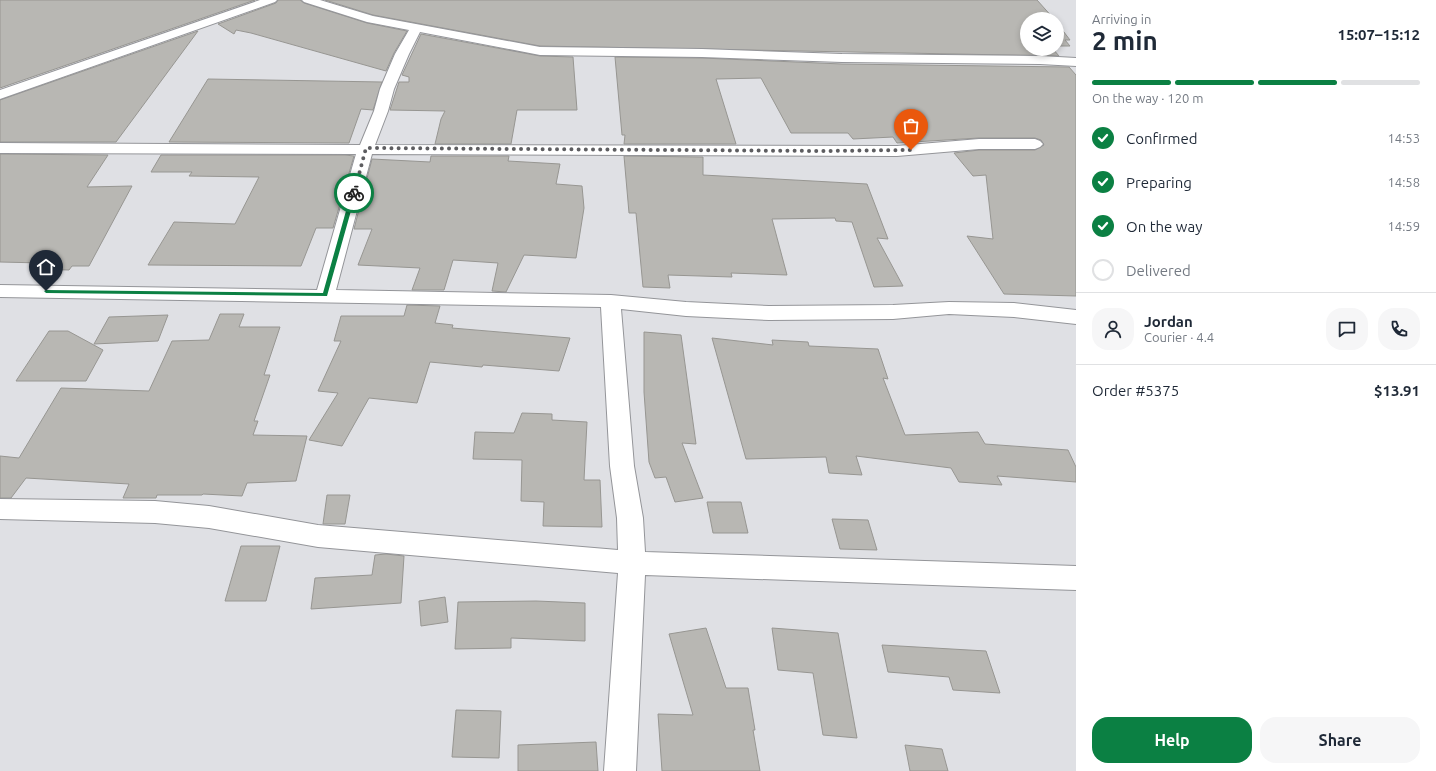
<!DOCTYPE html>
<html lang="en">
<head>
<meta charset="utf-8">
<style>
  :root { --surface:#fff; --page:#f6f6f7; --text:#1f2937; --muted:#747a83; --line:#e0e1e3; --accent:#0b8043 }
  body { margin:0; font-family:Ubuntu,sans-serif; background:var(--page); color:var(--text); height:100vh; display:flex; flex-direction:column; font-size:15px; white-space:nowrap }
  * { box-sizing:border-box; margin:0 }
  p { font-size:13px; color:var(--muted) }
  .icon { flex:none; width:22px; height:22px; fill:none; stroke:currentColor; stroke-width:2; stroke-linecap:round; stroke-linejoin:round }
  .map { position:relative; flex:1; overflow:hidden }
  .sheet { display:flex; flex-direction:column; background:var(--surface); width:360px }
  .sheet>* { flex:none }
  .fabs { position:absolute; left:1020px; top:12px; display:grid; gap:8px }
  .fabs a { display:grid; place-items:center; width:44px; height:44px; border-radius:50%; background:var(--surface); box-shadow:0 2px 6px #0003; font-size:20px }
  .pin { position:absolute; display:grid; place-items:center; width:34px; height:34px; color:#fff; margin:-41px -17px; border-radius:50% 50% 50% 0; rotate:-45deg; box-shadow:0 0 4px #0007 }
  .pin .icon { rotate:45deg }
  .courier { position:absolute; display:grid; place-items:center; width:40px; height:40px; margin:-20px; border:3px solid #0b8043; border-radius:50%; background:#fff; color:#222; box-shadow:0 1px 5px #0007 }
  .headline em { font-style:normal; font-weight:700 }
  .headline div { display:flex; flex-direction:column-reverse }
  .headline { display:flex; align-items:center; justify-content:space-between; height:68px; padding:0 16px }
  h1 { font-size:26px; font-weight:700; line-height:30px }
  .bar { display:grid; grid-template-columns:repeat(4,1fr); gap:6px 4px; align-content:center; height:48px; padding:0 16px }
  .bar i { height:5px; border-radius:3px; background:var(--line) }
  .bar .selected { background:var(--accent) }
  .bar p { grid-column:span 4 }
  .line { display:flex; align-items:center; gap:10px; padding:0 16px; border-top:1px solid var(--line) }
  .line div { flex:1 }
  .round { display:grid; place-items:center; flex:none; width:42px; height:42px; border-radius:16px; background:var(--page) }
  ol { padding:0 16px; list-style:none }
  li { display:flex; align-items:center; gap:12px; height:44px }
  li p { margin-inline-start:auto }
  li .icon { padding:4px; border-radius:50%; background:var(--accent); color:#fff; stroke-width:4 }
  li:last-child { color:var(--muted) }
  li i { width:22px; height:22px; border:2px solid var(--line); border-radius:50% }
  .cta { display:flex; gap:8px; margin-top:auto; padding:8px 16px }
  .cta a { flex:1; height:46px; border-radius:16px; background:var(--accent); color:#fff; font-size:16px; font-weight:700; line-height:46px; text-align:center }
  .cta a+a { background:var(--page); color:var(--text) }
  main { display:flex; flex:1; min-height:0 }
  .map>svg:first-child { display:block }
  .building { fill:#b8b7b3; stroke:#979692 }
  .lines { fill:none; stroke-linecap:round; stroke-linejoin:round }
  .minor-casing { stroke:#949599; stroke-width:2 }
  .minor { fill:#fff; fill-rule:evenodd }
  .route { fill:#0b8043 }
  .done { stroke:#5d5d60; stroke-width:4; stroke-dasharray:0 7.2 }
</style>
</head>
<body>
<main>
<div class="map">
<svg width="1076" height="771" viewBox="0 0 1076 771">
  <rect width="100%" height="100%" fill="#dfe0e4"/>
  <path class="building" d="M0,0H255L0,88Z
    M278,0H300L304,3L367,23L407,31L394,53L386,71L251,33L236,30L234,34L218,24L276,3Z
    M325,0H1037L1054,19H1027V49H1053L1059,56L540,46L373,15Z
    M1057,23L1070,40H1065L1070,46H1057Z
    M198,31L116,142H0V100Z
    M421,34L540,56L573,57L577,110H517L511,144H435L441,119L445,111L390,110L399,82H409V77L402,75Z
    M615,57L702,58L842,64L1069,67L1076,75V296L1004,294L967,236L993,239L986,175L973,176L954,153L979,150H1035L1044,145L1041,140L1035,138H979L897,143L893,137L853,139L848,133H791L761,78L716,79L736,144H624L625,135H622Z
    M208,79L382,82L373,110L361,109L349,143L169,142Z
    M0,154L108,155L87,187L132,186L89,266H72L69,270L38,269L42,263L0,262Z
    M161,155H345L354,156L333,228H316L301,266L148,265L174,222L235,224L259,177L189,176L192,172H151Z
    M431,156H509L508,161L560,164L556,184L582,186L584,208L576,258L524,255L506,292L492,291L498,263L453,260L444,290H412L420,268L358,265L372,229H354L372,159L430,162Z
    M624,156L703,157V175L867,184L888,239L877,238L903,286L874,287L852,222L836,221L835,218L772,219L787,275L731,273L732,277L668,275L670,288L643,287L636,213H629Z
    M407,305L440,306L435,323L453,325L452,328L570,338L559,371L483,365L482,367L430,362L417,403L369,398L342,446L309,440L338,393L318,391L341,341H334L341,316H404Z
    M220,314H244L239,327H280L264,375H270L254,421H258L253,435L307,436L296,481L247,483L242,496L203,494L202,495H157L156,498H123L129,484L26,478L11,498H0V456L19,458L61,388L149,391L172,341L209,340Z
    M168,315L158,341L94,344L109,317Z
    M49,331H68L103,350L86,381H16Z
    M644,332L681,335L696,444L682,443L703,498L675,502L666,477L655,478L649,462L644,392Z
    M712,338L773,345L772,340L808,342L809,346L878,349L888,379L883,378L905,435L978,432L985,444L1068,450L1076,467V482L997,476L1002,485L959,482L951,468L856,456L862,475L829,473L826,457L746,459Z
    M522,413L552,414V420L587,422L584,480H600L602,527L543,526L544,502L521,501L522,460L473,459L475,432L514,433Z
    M327,495H350L345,524H323Z
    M707,502H741L748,533H713Z
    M832,519L868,520L877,550L840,549Z
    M241,546H280L266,601H225Z
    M386,554L404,556L401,603L311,609L315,578L372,575L375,555Z
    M445,597L448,622L421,626L419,601Z
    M536,601L585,603V641L511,638V648L455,649L458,602Z
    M706,628L726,688H748L755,730H753L760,771H662L658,714L693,715L669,634Z
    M772,628L838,633L857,738L823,735L813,673L778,670Z
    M882,645L986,651L1000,693L953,690L949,677L888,672Z
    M456,710L501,711L499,758L452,757Z
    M596,742L598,771H518V745Z
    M905,745L942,749L948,771H910Z"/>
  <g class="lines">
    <defs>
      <path id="minor" d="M260,0H277L275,2L0,99V90Z
        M302,0H320L373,16L540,47L702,49L842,54L1040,56L1076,58V66L1040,64L842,62L702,57L540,55L420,32L409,54L394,89L388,111L375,145L897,146L979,139H1035L1040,141L1043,144L1040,147L1035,149H979L897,156L372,154L336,290L611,295L686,302L769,306L893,305L949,302L1014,303L1076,310V324L1014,317L949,314L893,319L769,320L686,316L621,309L634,466L643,518L645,552L1076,566V590L645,575L636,771H604L618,573L318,547L209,528L155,523L0,519V499L155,501L209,506L318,525L618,550L617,518L610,466L601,307L0,297V285L317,290L356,154L0,153V143L360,145L374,111L380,89L395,54L409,30L367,22L304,2Z"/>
    </defs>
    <use href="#minor" class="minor-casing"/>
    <use href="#minor" class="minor"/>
  </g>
  <path class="route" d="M354,191L356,193L327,296L46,293L44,291L46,290L323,293L351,193Z"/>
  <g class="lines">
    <path class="done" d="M354,193L366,148L821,151L911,150"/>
  </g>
</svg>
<div class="fabs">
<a><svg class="icon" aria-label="layers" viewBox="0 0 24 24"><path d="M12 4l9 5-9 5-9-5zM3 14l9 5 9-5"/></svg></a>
</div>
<div class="pin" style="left:911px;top:150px;background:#ea580c"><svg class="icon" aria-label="bag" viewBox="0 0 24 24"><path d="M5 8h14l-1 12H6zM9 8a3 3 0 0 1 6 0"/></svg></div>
<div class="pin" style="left:46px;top:291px;background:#1f2937"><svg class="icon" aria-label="home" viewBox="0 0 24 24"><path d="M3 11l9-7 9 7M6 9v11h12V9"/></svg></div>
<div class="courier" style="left:354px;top:193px"><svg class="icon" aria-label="bike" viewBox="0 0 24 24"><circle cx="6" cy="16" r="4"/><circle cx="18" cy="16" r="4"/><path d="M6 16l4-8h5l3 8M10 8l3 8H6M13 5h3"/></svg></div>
</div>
<section class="sheet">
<div class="headline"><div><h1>2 min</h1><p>Arriving in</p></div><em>15:07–15:12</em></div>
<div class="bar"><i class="selected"></i><i class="selected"></i><i class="selected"></i><i></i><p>On the way · 120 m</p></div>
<ol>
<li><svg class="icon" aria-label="check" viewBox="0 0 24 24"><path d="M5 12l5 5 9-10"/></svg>Confirmed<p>14:53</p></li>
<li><svg class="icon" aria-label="check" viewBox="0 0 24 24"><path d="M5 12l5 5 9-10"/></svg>Preparing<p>14:58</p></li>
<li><svg class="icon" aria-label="check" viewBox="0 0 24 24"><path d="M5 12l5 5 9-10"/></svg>On the way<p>14:59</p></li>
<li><i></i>Delivered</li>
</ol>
<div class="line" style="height:72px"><a class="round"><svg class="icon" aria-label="person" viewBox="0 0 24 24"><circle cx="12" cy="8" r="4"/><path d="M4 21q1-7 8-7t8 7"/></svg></a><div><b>Jordan</b><p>Courier · 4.4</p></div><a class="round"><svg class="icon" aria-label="chat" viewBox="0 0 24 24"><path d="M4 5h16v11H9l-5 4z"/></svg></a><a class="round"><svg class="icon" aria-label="phone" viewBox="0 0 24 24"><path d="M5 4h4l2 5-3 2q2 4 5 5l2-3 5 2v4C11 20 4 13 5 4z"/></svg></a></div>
<div class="line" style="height:52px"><div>Order #5375</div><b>$13.91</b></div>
<div class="cta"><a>Help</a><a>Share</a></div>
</section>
</main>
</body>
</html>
